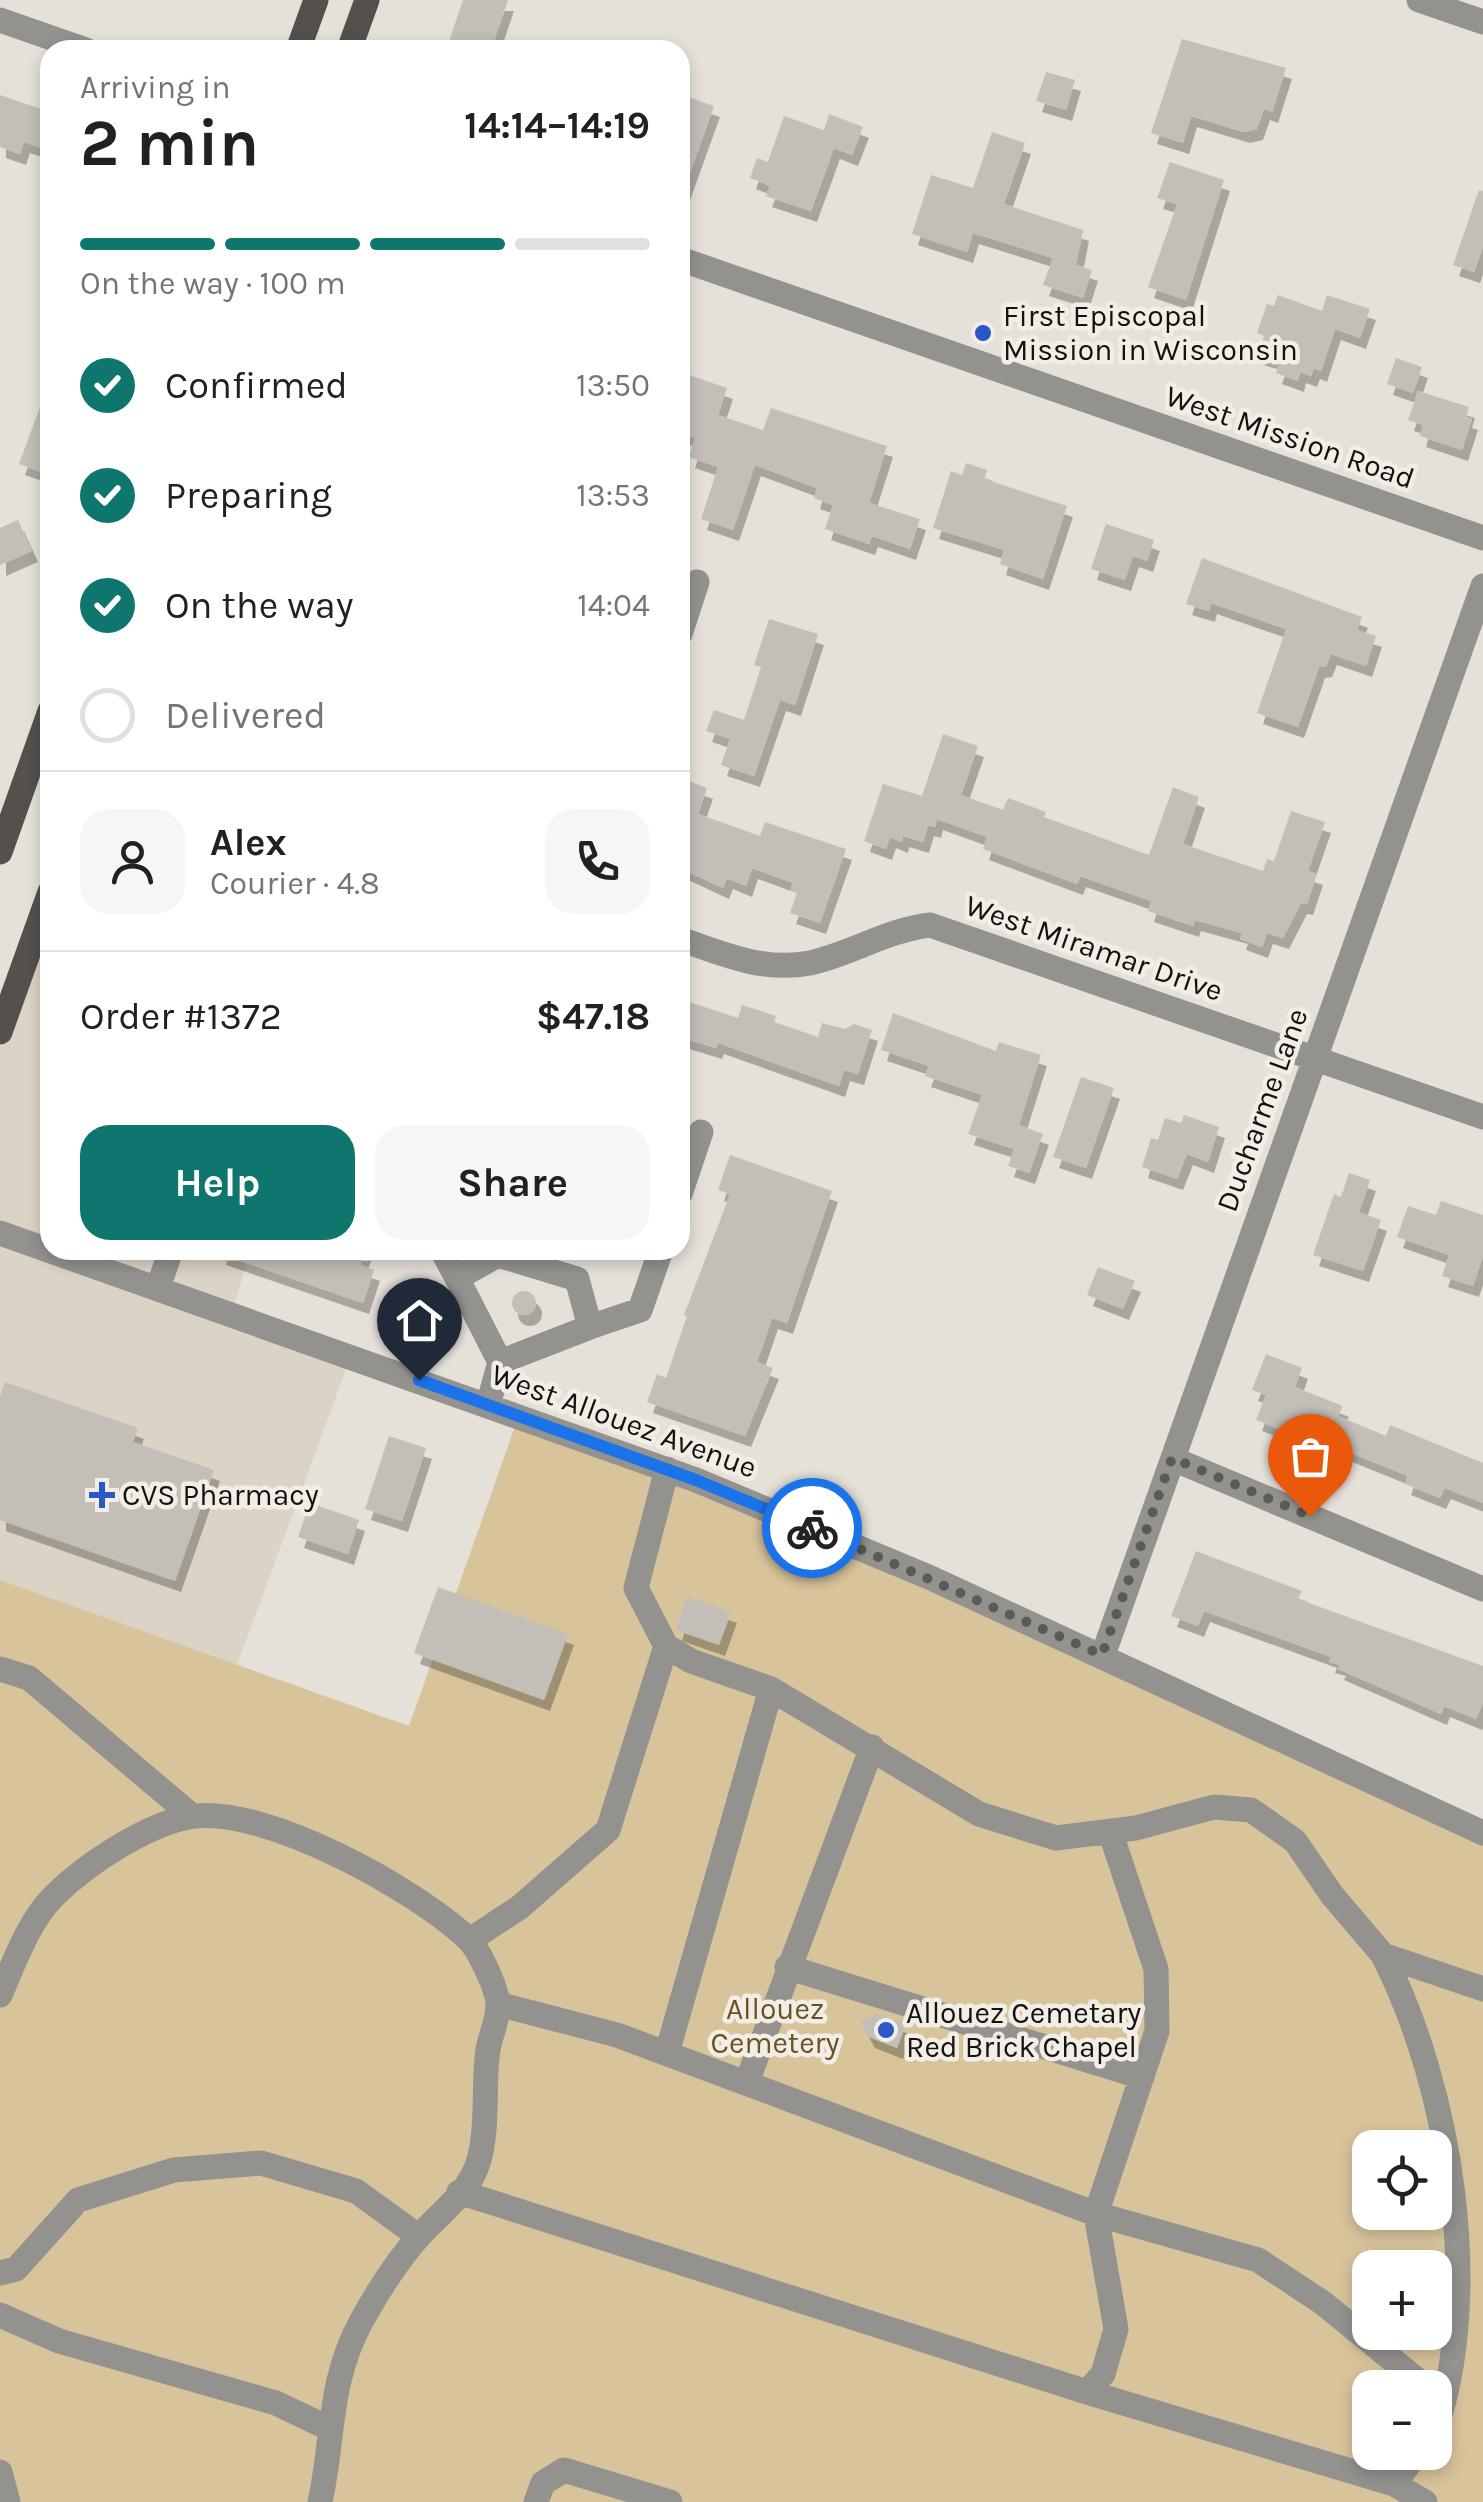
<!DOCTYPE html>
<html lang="en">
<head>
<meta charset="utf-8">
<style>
  :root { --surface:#fff; --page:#f6f6f6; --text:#202124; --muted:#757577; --line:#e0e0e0; --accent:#0f766e }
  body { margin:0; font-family:Karla,sans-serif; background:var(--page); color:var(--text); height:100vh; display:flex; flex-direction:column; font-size:38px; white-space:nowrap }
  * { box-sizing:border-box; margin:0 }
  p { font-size:32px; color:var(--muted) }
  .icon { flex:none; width:55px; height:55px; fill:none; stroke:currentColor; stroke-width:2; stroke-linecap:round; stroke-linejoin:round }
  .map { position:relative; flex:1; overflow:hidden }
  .panel { position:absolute; left:40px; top:40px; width:650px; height:1220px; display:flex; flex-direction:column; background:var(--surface); border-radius:30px; box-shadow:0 5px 15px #0003 }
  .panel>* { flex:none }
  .tools { position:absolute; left:1352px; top:2130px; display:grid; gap:20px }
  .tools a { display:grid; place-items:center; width:100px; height:100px; border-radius:20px; background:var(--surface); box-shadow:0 5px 15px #0003; font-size:50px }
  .pin { position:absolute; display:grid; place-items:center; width:85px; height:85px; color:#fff; margin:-102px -42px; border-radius:50% 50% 50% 0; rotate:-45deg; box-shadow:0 0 10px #0007 }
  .pin .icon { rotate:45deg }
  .courier { position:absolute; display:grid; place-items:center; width:100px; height:100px; margin:-50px; border:8px solid #1a73e8; border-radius:50%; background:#fff; color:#222; box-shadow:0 2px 12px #0007 }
  .overview em { font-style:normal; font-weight:700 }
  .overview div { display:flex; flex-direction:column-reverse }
  .overview { display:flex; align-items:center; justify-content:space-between; height:170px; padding:0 40px }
  h1 { font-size:65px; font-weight:700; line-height:75px }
  .bar { display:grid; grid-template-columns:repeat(4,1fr); gap:15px 10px; align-content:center; height:120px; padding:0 40px }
  .bar i { height:12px; border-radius:8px; background:var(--line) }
  .bar .current { background:var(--accent) }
  .bar p { grid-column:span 4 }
  .line { display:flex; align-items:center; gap:25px; padding:0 40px; border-top:2px solid var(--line) }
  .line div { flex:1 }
  .round { display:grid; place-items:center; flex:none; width:105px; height:105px; border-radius:30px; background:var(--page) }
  ol { padding:0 40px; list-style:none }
  li { display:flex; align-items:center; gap:30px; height:110px }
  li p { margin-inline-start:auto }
  li .icon { padding:10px; border-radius:50%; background:var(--accent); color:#fff; stroke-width:4 }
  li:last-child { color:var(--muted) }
  li i { width:55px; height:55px; border:5px solid var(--line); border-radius:50% }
  .action { display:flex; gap:20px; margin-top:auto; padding:20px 40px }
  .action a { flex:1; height:115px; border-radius:30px; background:var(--accent); color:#fff; font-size:40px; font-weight:700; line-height:115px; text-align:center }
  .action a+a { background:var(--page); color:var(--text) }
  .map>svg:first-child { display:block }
  .built { fill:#dbd3c5 }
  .green { fill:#d8c49b; fill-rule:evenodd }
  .building { fill:#c3bfb8; filter:url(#shadow) }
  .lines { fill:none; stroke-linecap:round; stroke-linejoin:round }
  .minor { stroke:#93928f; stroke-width:25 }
  .major { stroke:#54514c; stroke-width:25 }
  .done { stroke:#5c5a56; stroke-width:10; stroke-dasharray:0 18 }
  .route { stroke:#1a73e8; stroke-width:12 }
  .poi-dot { fill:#2c57c6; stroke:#f2eee6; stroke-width:4 }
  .labels { text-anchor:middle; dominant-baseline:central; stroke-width:9; stroke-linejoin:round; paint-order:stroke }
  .poi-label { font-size:30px; fill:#131210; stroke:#f2eee6; text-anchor:start }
  .street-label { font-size:30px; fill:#131210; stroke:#f2eee6 }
  .park-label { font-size:30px; fill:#6a5424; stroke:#f2eee6 }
</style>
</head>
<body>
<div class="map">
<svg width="1483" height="2502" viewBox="0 0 1483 2502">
  <defs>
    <filter id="shadow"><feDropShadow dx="6" dy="11" stdDeviation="0" flood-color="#0004"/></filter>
  </defs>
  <rect width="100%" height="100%" fill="#e5e1d9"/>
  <path class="built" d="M50,922V1250H251L231,1314L351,1356L237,1665L0,1580V1032Z"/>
  <path class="green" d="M519,1415L696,1480L1483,1833V2502H0V1580L409,1726ZM1370,2148H1435V2212H1370ZM1370,2268H1435V2332H1370ZM1370,2388H1435V2452H1370Z"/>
  <path class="building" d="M463,0H508L491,50H446Z
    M1182,39L1286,68L1272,112L1264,109L1257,129L1244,132L1191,116L1183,143L1151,133Z
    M1046,72L1075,80L1066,110L1036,101Z
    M680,94L714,106L683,192H680Z
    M0,95L50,112V151L24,142L20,154L0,147Z
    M829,114L863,127L852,155L834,148L811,211L766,196L770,186L750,178L757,158L768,162L784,116L824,130Z
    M992,132L1025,143L1004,204L1083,230L1076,265L1092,270L1083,298L1043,285L1053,258L973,233L967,252L912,234L931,175L973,188Z
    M1170,162L1224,180L1186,300L1148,287L1177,204L1157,198Z
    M1479,190L1483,191V246L1474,272L1453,265Z
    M1278,295L1322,311L1327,295L1370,309L1360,338L1335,329L1321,371L1314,368L1311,376L1300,372L1298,381L1276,373L1280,361L1258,354L1264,336L1257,333L1267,304L1274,306Z
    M1396,358L1422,367L1413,393L1387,384Z
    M680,372L727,388L718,415L763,430L771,408L887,446L869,503L920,519L910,549L872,536L869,544L825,529L833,505L814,498L817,488L755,465L733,530L701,519L718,467L689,457L695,438L680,433Z
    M47,388L50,389V475L19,464Z
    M1418,391L1469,407L1466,417L1472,419L1462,450L1420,436L1423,425L1408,420Z
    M966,463L987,470L984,479L1067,506L1043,579L1000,564L1004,550L933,528L951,471L962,475Z
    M18,520L32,551L0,565V528Z
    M1106,524L1154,540L1147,561L1133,556L1125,580L1091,569Z
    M1202,558L1362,617L1357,630L1376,636L1366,666L1331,654L1326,666L1319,667L1298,727L1257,713L1286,629L1211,603L1209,611L1186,604Z
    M769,619L818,634L795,705L780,700L754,776L721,765L730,739L706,731L714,710L744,720L761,667L754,665Z
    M943,734L978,746L961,795L1003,810L1008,798L1046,812L1044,817L1149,855L1173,787L1199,797L1183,844L1263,871L1267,859L1274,861L1291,811L1325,822L1308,871L1317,874L1307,904L1301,903L1283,938L1267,933L1262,947L1240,939L1242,933L1195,920L1193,926L1148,911L1151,901L1080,876L1077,884L983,849L987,837L937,819L935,827L928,825L923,842L903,836L902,842L890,837L886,849L864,841L883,784L922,796Z
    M680,778L707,788L698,814L760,836L765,822L846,849L820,923L790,913L797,893L790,891L793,883L752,868L746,886L727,878L723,888L680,868Z
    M680,999L738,1018L742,1005L776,1016L774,1022L818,1037L822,1023L845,1029L854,1024L872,1030L858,1074L844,1070L839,1086L718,1043L716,1048L680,1037Z
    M893,1013L996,1051L999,1042L1041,1055L1019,1125L1043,1134L1029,1173L1008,1166L1014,1149L968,1134L982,1095L925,1076L929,1066L881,1050Z
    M1081,1077L1114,1088L1086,1168L1053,1157Z
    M1184,1115L1219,1127L1208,1162L1187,1154L1177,1179L1142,1167L1151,1138L1158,1140L1165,1118L1181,1123Z
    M730,1155L832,1191L787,1323L772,1318L757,1362L773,1368L745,1436L647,1402L657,1374L666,1378L687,1316L684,1315L730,1194L718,1190Z
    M1349,1173L1370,1180L1359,1212L1381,1220L1363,1271L1313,1255L1334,1194L1341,1197Z
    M1441,1201L1483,1215V1256L1473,1286L1442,1276L1449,1255L1397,1237L1408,1206L1436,1215Z
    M221,1250H365L360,1265L374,1270L363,1303L220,1254Z
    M1098,1267L1135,1281L1123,1309L1087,1295Z
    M512 1303a12 12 0 1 1 24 0a12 12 0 1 1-24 0Z
    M1266,1354L1302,1368L1295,1387L1343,1406L1338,1416L1386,1436L1390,1425L1483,1463V1503L1445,1488L1440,1498L1405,1484L1408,1476L1346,1451L1341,1463L1297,1445L1300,1437L1256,1420L1266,1395L1252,1390Z
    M5,1382L138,1428L133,1442L214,1470L175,1581L0,1520V1396Z
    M389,1436L426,1448L402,1521L365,1509Z
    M310,1503L359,1520L348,1554L298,1537Z
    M1196,1551L1302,1591L1298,1599L1483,1666V1703L1476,1719L1444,1706L1441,1714L1338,1669L1340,1665L1329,1662L1331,1657L1204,1611L1198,1626L1171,1616Z
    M438,1587L568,1634L544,1700L414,1653Z
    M686,1596L731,1612L719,1645L676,1630Z
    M878,2014L906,2024L897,2048L869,2037L860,2021Z"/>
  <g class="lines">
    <path class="minor" d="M1419,0L1483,22
      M0,20L86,50
      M680,259L1483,538
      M680,634L697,582
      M680,939C722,954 764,972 810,963C851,954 887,930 930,925L1483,1117
      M680,1194L701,1132
      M0,1233L696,1480L931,1578L1483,1833
      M442,1250L457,1278
      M158,1288L171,1250
      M590,1327L640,1310L661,1250
      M488,1405L500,1362L457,1278L498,1255L577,1279L590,1327L500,1362
      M1173,1459L1483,1589
      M666,1646L636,1588L667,1469
      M1103,1655L1483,586
      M0,1669L29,1678L192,1816
      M470,1940L520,1907L608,1830L666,1646L691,1661L771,1689
      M1383,1955C1451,2089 1483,2293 1435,2430
      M787,1967L1142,2077
      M0,1995C14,1963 28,1922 54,1896C85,1865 145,1825 189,1817C261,1803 415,1889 467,1938C479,1949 498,1990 498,2006C498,2020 490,2036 488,2050C482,2086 491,2144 472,2177C461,2197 438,2216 422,2233C400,2257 378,2291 362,2320C328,2381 334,2438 320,2502
      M498,2004L617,2035L1096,2214L1258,2260L1323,2303L1427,2388
      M667,2053L771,1689L979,1814L1056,1838L1136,1828L1214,1807L1251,1810L1295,1841L1332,1895L1383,1955L1483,1989
      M747,2082L872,1747
      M459,2192L1087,2392L1394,2484L1425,2502
      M0,2273L16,2269L78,2200L174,2170L261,2163L356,2191L418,2236
      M0,2315L59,2341L276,2403L328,2428
      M1087,2392L1103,2374L1116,2329L1096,2214L1157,2031L1156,1969L1110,1831
      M0,2472L8,2502
      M1394,2484L1418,2452
      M536,2502L543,2483L564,2470L670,2502"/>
    <path class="major" d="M298,50L316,0
      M349,50L367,0
      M0,852L50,711
      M0,1032L50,892"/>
  </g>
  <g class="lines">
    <path class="done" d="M812,1528L1102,1655L1172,1458L1310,1516"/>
    <path class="route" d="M419,1380L696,1480L812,1528"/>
  </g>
  <g class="poi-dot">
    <circle cx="983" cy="333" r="10"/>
    <path d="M97 1480h10v10h10v10h-10v10h-10v-10h-10v-10h10z"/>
    <circle cx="886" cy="2030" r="10"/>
  </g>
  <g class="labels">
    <g class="poi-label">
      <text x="1003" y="316">First Episcopal<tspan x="1003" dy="34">Mission in Wisconsin</tspan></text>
      <text x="122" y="1495">CVS Pharmacy</text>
      <text x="906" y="2013">Allouez Cemetary<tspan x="906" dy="34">Red Brick Chapel</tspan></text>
    </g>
    <g class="street-label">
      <text transform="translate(1290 437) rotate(19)">West Mission Road</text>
      <text transform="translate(1094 948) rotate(19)">West Miramar Drive</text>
      <text transform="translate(1262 1110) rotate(-70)">Ducharme Lane</text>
      <text transform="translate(624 1421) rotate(20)">West Allouez Avenue</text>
    </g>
    <g class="park-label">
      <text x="775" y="2009">Allouez<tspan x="775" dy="34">Cemetery</tspan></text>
    </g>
  </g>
</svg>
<div class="tools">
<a><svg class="icon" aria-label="locate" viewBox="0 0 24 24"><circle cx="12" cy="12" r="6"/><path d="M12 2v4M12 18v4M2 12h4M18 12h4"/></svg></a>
<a>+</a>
<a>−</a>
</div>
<div class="pin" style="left:1310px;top:1516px;background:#ea580c"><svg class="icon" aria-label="bag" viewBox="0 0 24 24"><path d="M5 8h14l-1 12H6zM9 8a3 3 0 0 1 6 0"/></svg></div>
<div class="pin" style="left:419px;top:1380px;background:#1f2937"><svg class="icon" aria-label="home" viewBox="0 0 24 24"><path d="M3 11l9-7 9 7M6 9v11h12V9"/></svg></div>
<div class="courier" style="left:812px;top:1528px"><svg class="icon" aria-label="bike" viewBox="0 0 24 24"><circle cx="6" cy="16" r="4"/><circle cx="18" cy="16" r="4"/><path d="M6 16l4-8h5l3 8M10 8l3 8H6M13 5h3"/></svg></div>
<section class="panel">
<div class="overview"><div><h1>2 min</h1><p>Arriving in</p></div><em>14:14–14:19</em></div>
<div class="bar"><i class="current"></i><i class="current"></i><i class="current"></i><i></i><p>On the way · 100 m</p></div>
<ol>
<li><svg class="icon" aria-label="check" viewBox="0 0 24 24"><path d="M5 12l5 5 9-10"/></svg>Confirmed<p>13:50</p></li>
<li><svg class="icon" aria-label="check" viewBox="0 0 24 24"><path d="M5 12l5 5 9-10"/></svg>Preparing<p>13:53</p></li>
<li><svg class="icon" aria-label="check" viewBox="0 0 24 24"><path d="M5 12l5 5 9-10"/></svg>On the way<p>14:04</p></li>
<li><i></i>Delivered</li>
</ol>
<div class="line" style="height:180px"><a class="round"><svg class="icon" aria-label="person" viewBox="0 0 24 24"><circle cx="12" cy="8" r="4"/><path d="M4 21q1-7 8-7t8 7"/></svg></a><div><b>Alex</b><p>Courier · 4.8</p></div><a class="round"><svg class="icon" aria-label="phone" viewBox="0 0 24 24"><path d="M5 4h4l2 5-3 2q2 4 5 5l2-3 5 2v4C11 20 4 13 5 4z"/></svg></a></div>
<div class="line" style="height:130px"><div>Order #1372</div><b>$47.18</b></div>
<div class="action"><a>Help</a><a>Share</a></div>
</section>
</div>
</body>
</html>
